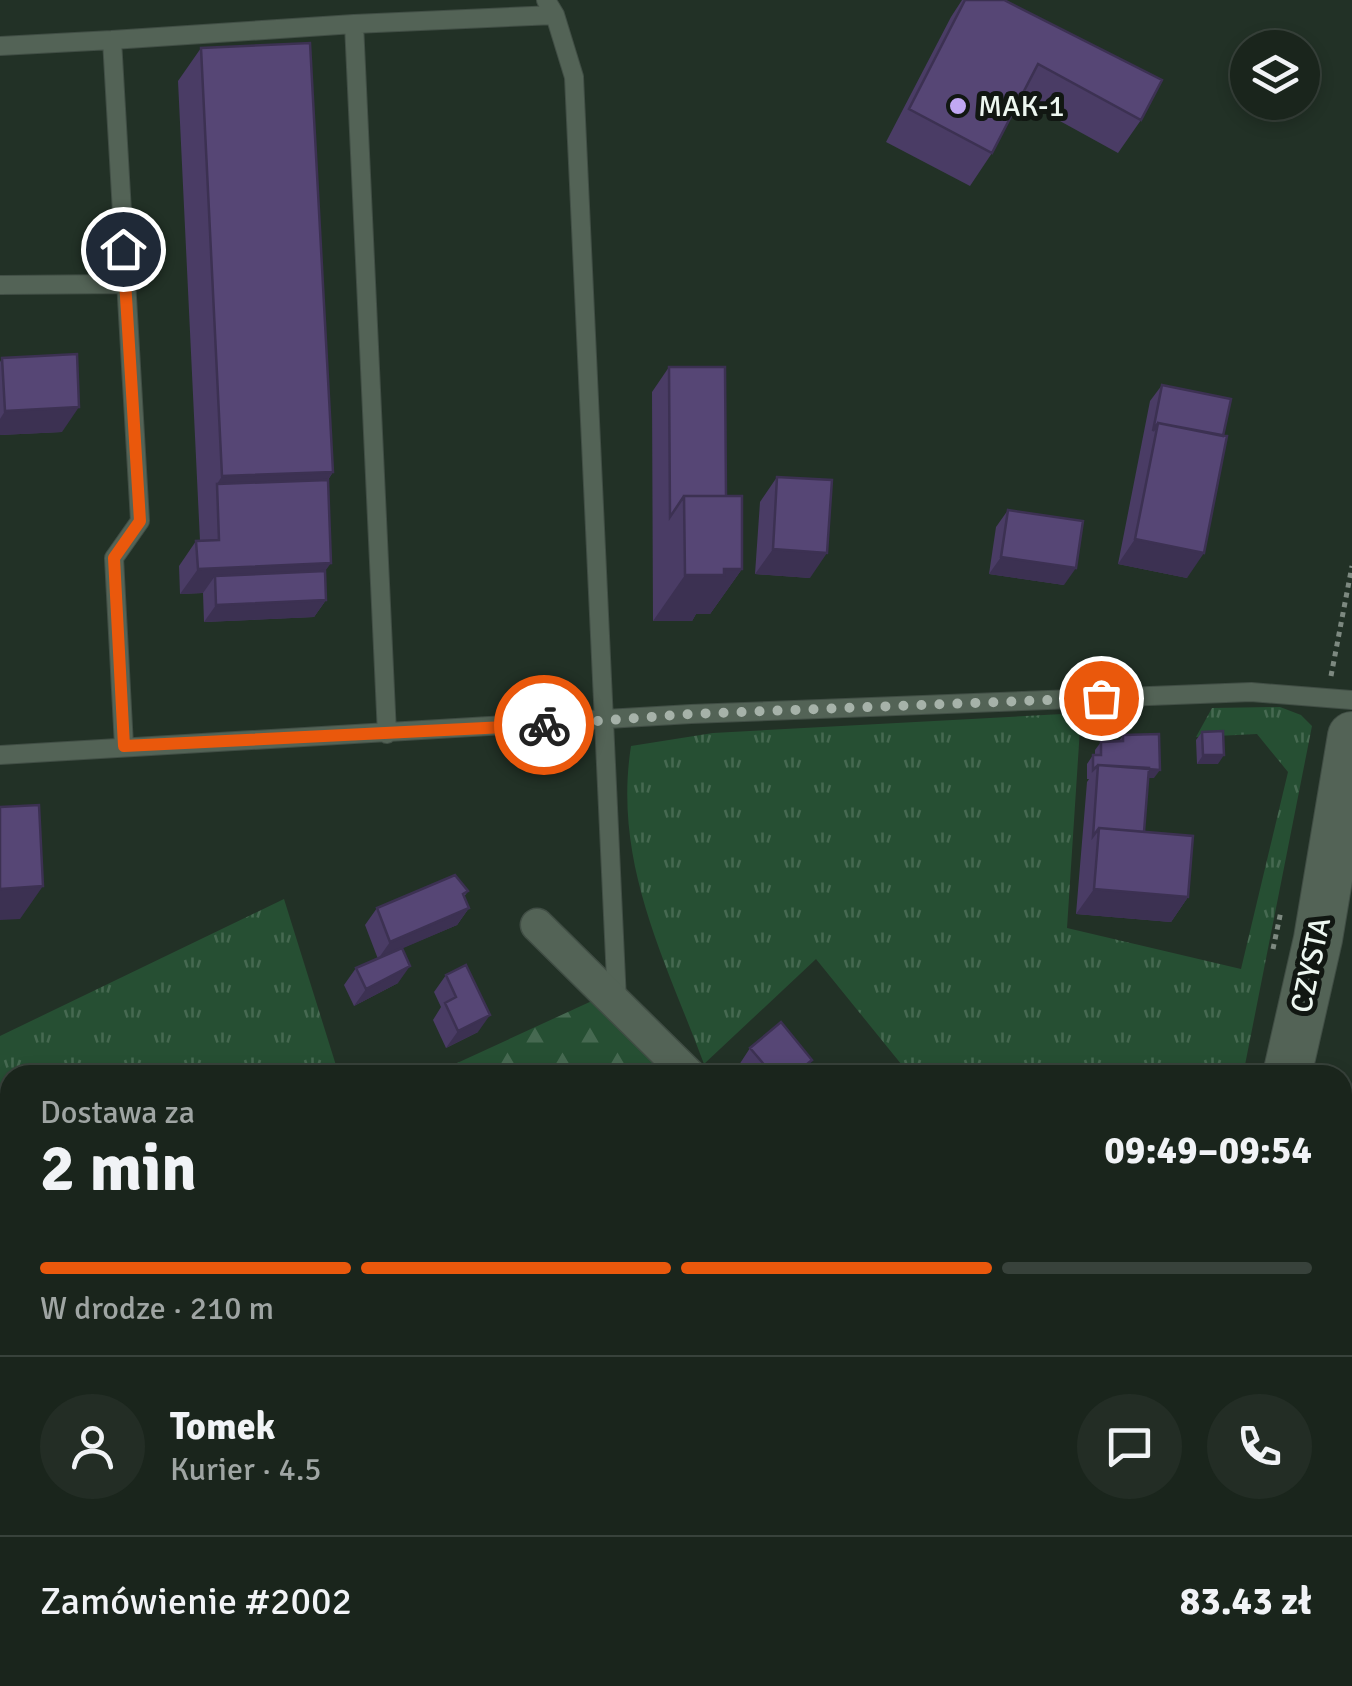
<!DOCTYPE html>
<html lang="pl">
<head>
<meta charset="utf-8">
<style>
  :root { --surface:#1a251c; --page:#232d25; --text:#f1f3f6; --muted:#9fa5a3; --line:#38423b; --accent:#ea580c }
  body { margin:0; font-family:Signika,sans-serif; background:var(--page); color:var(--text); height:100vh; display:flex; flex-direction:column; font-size:38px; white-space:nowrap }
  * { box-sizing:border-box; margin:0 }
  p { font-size:32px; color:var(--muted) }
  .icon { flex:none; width:55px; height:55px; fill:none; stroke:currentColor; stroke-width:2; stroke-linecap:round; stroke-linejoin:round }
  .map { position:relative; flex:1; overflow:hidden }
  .drawer { position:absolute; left:0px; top:1065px; width:1352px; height:622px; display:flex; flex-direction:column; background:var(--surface); border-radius:30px 30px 0 0; box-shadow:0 5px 15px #0003,0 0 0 2px var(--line) }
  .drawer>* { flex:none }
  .fabs { position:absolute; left:1230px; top:30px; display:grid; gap:20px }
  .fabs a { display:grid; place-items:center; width:90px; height:90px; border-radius:50%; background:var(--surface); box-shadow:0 5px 15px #0003,0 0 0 2px var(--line); font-size:50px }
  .pin { position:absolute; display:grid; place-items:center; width:85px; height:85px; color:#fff; margin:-42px; border:5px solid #fff; border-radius:50%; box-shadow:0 2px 10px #0007 }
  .courier { position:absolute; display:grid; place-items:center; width:100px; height:100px; margin:-50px; border:8px solid #ea580c; border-radius:50%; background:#fff; color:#222; box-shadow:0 2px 12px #0007 }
  .headline em { font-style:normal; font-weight:700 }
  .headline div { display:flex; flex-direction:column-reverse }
  .headline { display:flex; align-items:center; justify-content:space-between; height:170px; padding:0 40px }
  h1 { font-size:65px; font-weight:700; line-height:75px }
  .bar { display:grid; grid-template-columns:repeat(4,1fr); gap:15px 10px; align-content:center; height:120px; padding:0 40px }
  .bar i { height:12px; border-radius:8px; background:var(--line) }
  .bar .active { background:var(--accent) }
  .bar p { grid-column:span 4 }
  .line { display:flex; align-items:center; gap:25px; padding:0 40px; border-top:2px solid var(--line) }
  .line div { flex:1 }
  .round { display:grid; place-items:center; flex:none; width:105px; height:105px; border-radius:52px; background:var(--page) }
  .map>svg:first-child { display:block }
  .grass { fill:url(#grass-tufts) }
  .forest { fill:url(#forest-firs) }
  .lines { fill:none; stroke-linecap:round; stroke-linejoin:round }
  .lane-casing { stroke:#414e45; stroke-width:20 }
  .street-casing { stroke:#414e45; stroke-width:35 }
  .secondary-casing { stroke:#414e45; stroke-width:50 }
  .path { stroke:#7d8980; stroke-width:5; stroke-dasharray:5 5; stroke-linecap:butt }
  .lane { stroke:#536356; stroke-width:18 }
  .street { stroke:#536356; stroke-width:32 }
  .secondary { stroke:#536356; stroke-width:48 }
  .wall { fill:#4a3c65 }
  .shaded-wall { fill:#3c3152 }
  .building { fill:#564675; stroke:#3c3152; stroke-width:2.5 }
  .done { stroke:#a6b2a9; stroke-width:10; stroke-dasharray:0 18 }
  .route { stroke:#ea580c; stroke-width:12 }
  .poi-dot { fill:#c1a8f3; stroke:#111712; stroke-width:4 }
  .labels { text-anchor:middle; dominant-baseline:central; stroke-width:10; stroke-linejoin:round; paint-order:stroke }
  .poi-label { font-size:30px; fill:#edf7f0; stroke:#111712; text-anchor:start }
  .street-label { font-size:30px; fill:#edf7f0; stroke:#111712 }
</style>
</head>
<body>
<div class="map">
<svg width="1352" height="1686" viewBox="0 0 1352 1686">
  <defs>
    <pattern id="grass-tufts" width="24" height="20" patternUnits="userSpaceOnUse" patternTransform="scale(2.5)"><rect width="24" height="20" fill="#264f33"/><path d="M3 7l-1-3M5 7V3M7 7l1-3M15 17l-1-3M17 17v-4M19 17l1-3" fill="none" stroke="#466951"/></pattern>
    <pattern id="forest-firs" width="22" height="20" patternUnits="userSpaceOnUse" patternTransform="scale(2.5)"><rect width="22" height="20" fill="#264f33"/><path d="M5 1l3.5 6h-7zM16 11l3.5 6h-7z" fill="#466951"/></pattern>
  </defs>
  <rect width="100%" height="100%" fill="#223126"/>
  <path class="grass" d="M1280,707L1301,715L1312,726L1243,1075H910L816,959L704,1064C664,957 613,862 631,746L713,733L1081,713L1067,928L1241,969L1288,772L1257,734L1196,737L1212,708Z
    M284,899L339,1075H10V1180L0,1182V1036Z
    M10,1398V1678H73L41,1686H0V1400Z"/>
  <path class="forest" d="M594,1000L670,1075H431Z
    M10,1180V1398L0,1400V1182Z"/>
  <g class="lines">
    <defs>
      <path id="lane" d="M546,0L555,15L574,77L617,1001
        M354,24L555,15
        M0,46L112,40
        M0,285L125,284
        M124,746L114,558L140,521L112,40L354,24L387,734
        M0,755L691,714L1251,692L1352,700"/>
      <path id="street" d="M537,925L689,1075
        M1245,1686L1246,1678"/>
      <path id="secondary" d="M1287,1075L1318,939L1352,736
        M1202,1678V1686
        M1154,1686L1156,1678"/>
    </defs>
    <use href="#lane" class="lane-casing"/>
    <use href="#street" class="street-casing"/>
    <use href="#secondary" class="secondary-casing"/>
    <path class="path" d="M1331,676L1352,566
      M1273,949L1281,911
      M1094,1686L1097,1678"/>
    <use href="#lane" class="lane"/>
    <use href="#street" class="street"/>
    <use href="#secondary" class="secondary"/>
  </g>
  <path class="wall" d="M962,0H1004L1141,120L1118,153L1020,99L992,153L970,186L886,142L951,17Z
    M201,48L333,472L328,480L325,571L326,600L314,617L204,622L203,593L180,594L179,566L196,541H200L178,81Z
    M2,358L62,432L0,435V362Z
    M669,367L726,496L742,569L710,614H696L692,621H653L652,392Z
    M1162,385L1223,436L1187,578L1118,564L1150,401Z
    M777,477L810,578L755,574L760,502Z
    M1008,510L1064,585L989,574L996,527Z
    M1202,732L1218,764H1197L1196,740Z
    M1123,735L1154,778H1148L1144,832L1188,897L1171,922L1076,914L1087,782L1089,779H1087V764L1093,755H1095V750L1101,742L1119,741Z
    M468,891L464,897L469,908L457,925L402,948L398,983L354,1006L344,985L356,968L378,959L365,925L377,908Z
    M446,975L478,1032L446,1048L433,1020L441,1007L434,992Z
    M750,1048L801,1075H747L739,1065Z
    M246,1678H346L341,1686H245L244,1681Z
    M550,1678H716V1686H550Z
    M835,1678H857L846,1686H841Z
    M885,1678H980L977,1686H879Z
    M1331,1678H1342L1352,1686H1329Z"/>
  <path class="shaded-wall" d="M79,407L62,432L0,435V419L5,411Z
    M333,472L310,505L217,484L222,476Z
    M1135,539L1204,553L1187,578L1118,564Z
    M773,549L827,553L810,578L755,574Z
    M1001,557L1076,568L1064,585L989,574Z
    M331,563L313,588L215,576L203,593L180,594L198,569Z
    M724,569H742L710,614H696L692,621H653L685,575Z
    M326,600L314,617L204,622L216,605Z
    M1203,755H1224L1218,764H1197Z
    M1098,770H1160L1154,778L1097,779Z
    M43,886L20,919L0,920V889Z
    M1094,889L1188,897L1171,922L1076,914Z
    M469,908L457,925L378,959L390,942Z
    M410,966L398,983L354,1006L366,989Z
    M490,1015L478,1032L446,1048L458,1031Z
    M812,1060L801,1075H794Z
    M1342,1607L1352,1609V1628L1342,1626Z
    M340,1678H346L341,1686H318L320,1683Z
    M851,1678H857L845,1686Z"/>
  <path class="building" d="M965,0H1004L1162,80L1141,120L1038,64L992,153L909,109Z
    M310,43L333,472L222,476L201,48Z
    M77,354L79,407L5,411L2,358Z
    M669,367H725L726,496H684L670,517Z
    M1162,385L1231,399L1223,436L1158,423L1153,431Z
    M1158,423L1227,436L1204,553L1135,539Z
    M777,477L832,480L827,553L773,549Z
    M328,480L331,563L198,569L196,541L219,540L217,484Z
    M684,496H742V569H724V575H685Z
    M1008,510L1083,521L1076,568L1001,557Z
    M325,571L326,600L216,605L215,576Z
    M1223,731L1224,755H1203L1202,732Z
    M1159,734L1160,770L1098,765L1093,770V755H1101V742L1123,741V735Z
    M1098,765L1149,768L1144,832L1099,828L1093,836Z
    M39,805L43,886L0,889V807Z
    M1099,828L1193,836L1188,897L1094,889Z
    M455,875L468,891L463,894L469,908L390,942L377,908Z
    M402,948L410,966L366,989L356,968Z
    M466,965L490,1015L458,1031L445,1003L456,997L446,975Z
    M781,1022L812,1060L794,1075H773L750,1048Z
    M1342,1580L1352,1582V1609L1342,1607Z
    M1343,1659L1352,1661V1686H1337L1339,1678H1342Z
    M251,1678H278L280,1686H253Z
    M286,1678H340L320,1683L321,1686H288Z
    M450,1678H459L461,1686H414Z
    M573,1678H716V1686H572Z
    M898,1678H980L981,1680L974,1686H905Z"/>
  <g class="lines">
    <path class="done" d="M544,725L690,714L1101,698"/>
    <path class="route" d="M123,249L140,521L114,558L124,746L544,725"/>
  </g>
  <circle class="poi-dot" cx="958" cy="106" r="10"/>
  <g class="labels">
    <g class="poi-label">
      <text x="978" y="106">MAK-1</text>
    </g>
    <g class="street-label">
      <text transform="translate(1311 965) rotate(-78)">CZYSTA</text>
    </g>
  </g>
</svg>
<div class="fabs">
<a><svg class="icon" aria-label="layers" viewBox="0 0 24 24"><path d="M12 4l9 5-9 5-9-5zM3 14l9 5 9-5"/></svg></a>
</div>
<div class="pin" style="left:1101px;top:698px;background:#ea580c"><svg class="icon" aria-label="bag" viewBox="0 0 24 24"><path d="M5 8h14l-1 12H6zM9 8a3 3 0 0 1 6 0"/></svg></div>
<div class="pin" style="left:123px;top:249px;background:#1f2937"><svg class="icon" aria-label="home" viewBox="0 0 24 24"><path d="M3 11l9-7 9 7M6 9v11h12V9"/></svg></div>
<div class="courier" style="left:544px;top:725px"><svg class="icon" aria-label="bike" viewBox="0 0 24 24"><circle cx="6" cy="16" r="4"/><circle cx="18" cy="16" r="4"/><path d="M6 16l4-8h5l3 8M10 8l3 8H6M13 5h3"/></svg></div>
<section class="drawer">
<div class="headline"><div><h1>2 min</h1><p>Dostawa za</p></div><em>09:49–09:54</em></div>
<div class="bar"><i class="active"></i><i class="active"></i><i class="active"></i><i></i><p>W drodze · 210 m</p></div>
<div class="line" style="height:180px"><a class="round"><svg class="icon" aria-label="person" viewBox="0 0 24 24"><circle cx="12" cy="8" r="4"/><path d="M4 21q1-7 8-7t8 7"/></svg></a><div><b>Tomek</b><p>Kurier · 4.5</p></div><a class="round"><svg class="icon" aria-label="chat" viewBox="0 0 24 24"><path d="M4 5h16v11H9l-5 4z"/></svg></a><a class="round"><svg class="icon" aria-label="phone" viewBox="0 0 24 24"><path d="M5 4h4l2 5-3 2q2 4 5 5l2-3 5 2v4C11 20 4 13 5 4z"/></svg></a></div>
<div class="line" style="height:130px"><div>Zamówienie #2002</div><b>83.43 zł</b></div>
</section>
</div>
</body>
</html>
